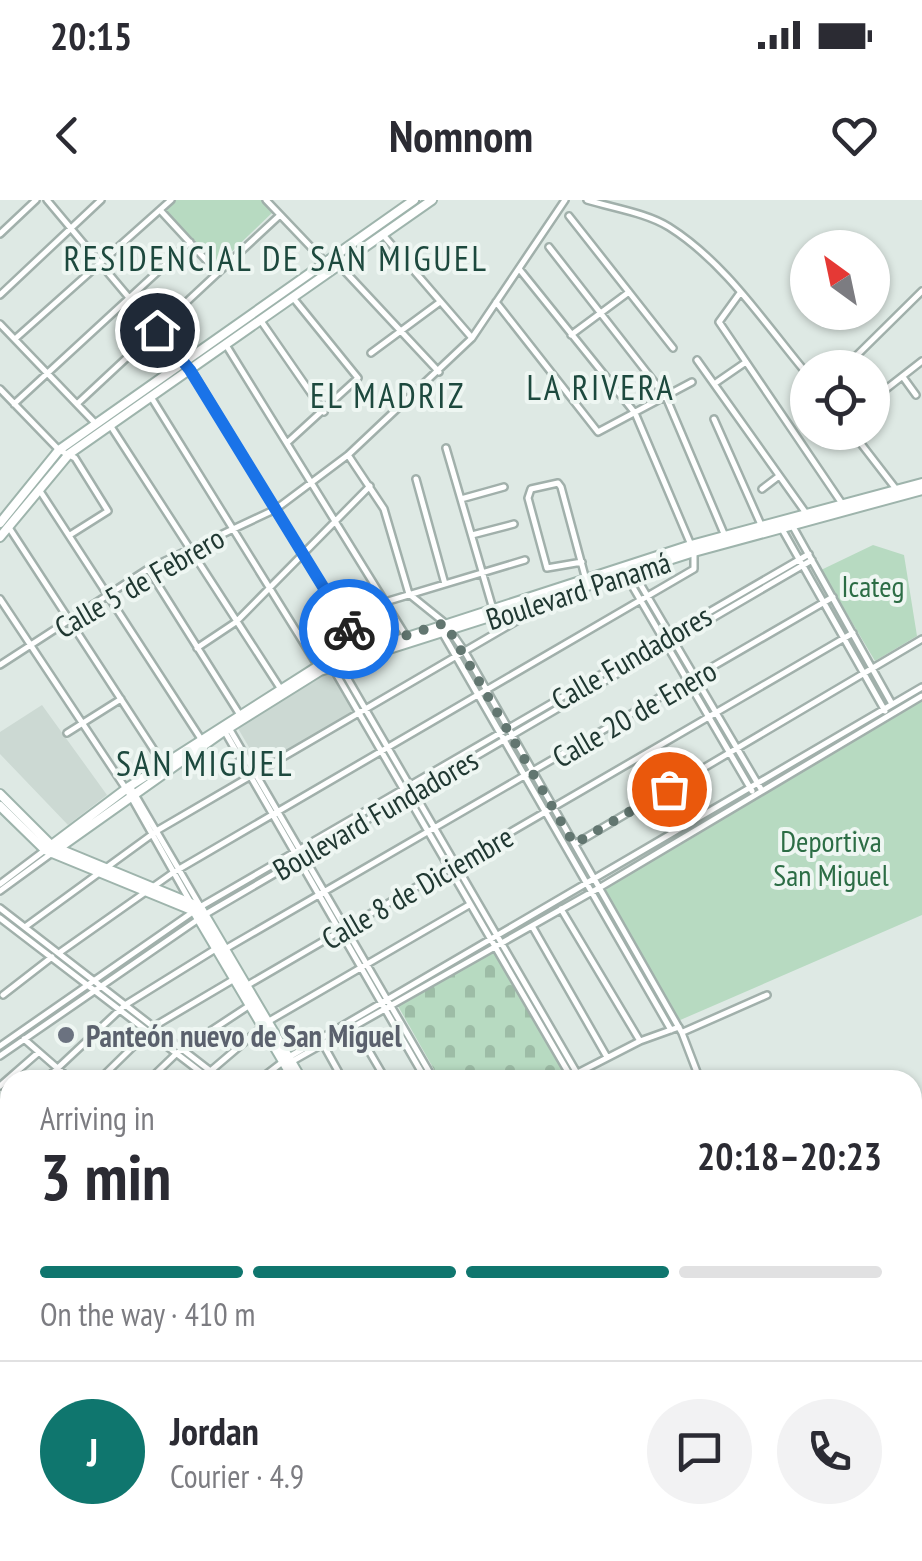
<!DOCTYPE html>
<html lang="en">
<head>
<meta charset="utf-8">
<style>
  :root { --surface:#fff; --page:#f2f2f3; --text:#2b2b33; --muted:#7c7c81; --line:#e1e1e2; --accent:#0f766e }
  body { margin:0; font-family:"PT Sans Narrow",sans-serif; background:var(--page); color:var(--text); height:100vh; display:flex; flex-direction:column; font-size:38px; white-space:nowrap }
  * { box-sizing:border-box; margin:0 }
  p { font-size:32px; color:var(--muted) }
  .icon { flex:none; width:55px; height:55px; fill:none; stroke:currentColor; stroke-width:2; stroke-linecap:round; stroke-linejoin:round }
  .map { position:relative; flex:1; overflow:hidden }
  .sheet { position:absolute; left:0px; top:870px; width:922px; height:492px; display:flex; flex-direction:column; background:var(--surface); border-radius:30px 30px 0 0; box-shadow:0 2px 8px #0004 }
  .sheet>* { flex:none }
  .needle { width:65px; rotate:327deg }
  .tools { position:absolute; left:790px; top:30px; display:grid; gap:20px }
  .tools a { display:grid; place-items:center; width:100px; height:100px; border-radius:50%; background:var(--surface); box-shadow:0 2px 8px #0004; font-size:50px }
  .pin { position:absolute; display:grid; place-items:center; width:85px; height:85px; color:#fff; margin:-42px; border:5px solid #fff; border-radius:50%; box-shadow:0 2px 10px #0007 }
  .courier { position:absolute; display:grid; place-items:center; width:100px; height:100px; margin:-50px; border:8px solid #1a73e8; border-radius:50%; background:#fff; color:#222; box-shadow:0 2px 12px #0007 }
  .summary em { font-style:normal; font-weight:700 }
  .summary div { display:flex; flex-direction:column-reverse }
  .summary { display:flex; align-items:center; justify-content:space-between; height:170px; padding:0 40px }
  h1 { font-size:65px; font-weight:700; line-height:75px }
  .bar { display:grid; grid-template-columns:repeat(4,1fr); gap:15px 10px; align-content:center; height:120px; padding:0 40px }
  .bar i { height:12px; border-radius:8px; background:var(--line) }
  .bar .on { background:var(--accent) }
  .bar p { grid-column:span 4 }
  .line { display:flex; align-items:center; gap:25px; padding:0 40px; border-top:2px solid var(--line) }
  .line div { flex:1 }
  .round { display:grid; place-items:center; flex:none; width:105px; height:105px; border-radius:52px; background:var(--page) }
  .status { display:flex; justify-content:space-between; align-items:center; height:70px; padding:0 50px; background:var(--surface); direction:ltr }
  .status svg { height:28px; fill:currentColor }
  header { display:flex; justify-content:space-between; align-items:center; height:130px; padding:0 40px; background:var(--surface); font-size:45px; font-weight:700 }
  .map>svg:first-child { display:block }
  .built { fill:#ccd9d3 }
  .cemetery { fill:url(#cemetery-stones) }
  .park { fill:#b7dac1 }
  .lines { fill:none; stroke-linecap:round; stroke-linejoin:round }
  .street-casing { stroke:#a1b0ab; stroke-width:10 }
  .secondary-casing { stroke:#9eb4ac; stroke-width:12 }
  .street { stroke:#fff; stroke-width:5 }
  .secondary { stroke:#fff; stroke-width:8 }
  .done { stroke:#627670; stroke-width:10; stroke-dasharray:0 18 }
  .route { stroke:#1a73e8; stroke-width:12 }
  .worship-dot { fill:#6b7280; stroke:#eef6f2; stroke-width:4 }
  .labels { text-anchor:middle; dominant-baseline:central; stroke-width:8; stroke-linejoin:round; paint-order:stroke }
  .street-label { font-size:30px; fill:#203832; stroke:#eef6f2 }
  .park-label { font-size:30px; fill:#2c6d45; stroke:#eef6f2 }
  .worship-label { font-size:30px; font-weight:bold; fill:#5b616d; stroke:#eef6f2; text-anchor:start }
  .quarter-label { font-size:35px; letter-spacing:2.5px; fill:#1d493e; stroke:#eef6f2 }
</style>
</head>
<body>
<div class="status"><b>20:15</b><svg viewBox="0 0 49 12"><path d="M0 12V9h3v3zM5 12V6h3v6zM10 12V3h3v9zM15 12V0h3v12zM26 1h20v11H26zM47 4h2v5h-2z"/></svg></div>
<header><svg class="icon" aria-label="back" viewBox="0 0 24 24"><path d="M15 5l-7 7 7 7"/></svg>Nomnom<svg class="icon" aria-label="heart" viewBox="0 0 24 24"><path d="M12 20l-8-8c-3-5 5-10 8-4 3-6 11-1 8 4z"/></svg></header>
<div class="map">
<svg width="922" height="1361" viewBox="0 0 922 1361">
  <defs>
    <pattern id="cemetery-stones" width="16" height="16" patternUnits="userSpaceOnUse" patternTransform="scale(2.5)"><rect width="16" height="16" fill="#b7dac1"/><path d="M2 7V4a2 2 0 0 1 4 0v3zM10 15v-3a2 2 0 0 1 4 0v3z" fill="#9dbca6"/></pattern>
  </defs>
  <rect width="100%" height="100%" fill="#dee9e4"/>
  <path class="built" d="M331,469L356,510L260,566L236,525Z
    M42,505L107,595L68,625L0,554V532Z"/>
  <path class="cemetery" d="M493,749L564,869L538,880H440L398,806Z"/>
  <path class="park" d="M172,0H263L274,11L218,65L163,8Z
    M873,345L904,355L917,436L875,461L821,370Z
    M922,500V715L678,821L600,688Z"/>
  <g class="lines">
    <defs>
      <path id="street" d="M47,0L183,162
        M266,0L326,63
        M587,0C613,8 647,13 669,27C726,63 765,124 808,175
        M160,10L218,73
        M569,16L673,148
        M0,34L36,0
        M384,36L472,138
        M549,47L666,197L725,336
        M340,66L439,172
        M740,93L719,122L843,305
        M0,95L101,0
        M496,102L598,232L692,182
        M261,121L324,212
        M0,124L95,223
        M571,135L629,92
        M15,139L171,0
        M226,145L406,436
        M371,153L440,102
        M697,160L808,316
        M844,168L922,91
        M191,170L362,452
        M903,177L916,195
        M717,182L746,162
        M0,189L59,250L75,258L108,311L70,335
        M151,197L318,466
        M872,200L922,161
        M14,204L190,42
        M77,204L280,15
        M714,219L762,327
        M110,225L282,491
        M852,232L896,289
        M288,242L358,178L294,99
        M446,248L493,409
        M348,255L384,309L409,394L445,423L465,452L682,833L700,880
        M416,279L445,384
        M762,289L779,276
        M40,291L203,542
        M461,299L504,287
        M792,325L892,504
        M8,326L165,567
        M782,329L885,511
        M472,335L514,324
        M582,362L547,368L528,298L531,289L558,283L561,287L586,380
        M148,369L240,515
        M632,370L761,589
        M624,372L752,591
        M0,399L130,595L191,703
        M385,402L525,360
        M443,434L671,830
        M197,448L236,422L370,286
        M338,462L581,880
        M0,465L148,369L276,309L348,255L472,138L565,0
        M331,465L571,877
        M229,528L434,880
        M225,532L426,880
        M67,533L121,499
        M130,586L199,704
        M575,644L922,439
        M0,684L45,650
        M0,691L52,653
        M0,708L222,880
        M561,709L640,841
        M0,718L211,880
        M532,726L607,857
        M25,727L158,630L549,402
        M227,748L833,397
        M59,753L174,672L694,369V352L635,213L520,70
        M246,786L853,433
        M3,795L52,757
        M355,827L386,880
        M683,832L767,795
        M24,839L71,880
        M323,844L343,880
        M0,846L200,707L809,354
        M0,856L206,714L812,360
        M291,862L599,688L922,496
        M45,880L125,805L217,748
        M99,880L153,827L236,778
        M149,880L177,853L250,805
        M200,880L269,821L469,705
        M259,880L289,857L922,487
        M564,880L640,841L679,827
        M0,886L39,852
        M0,924L10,915
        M0,945L10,953
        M0,976L10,966
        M0,996L10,1004
        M912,1049L922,1050
        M0,1127L10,1117
        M912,1218L922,1236
        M0,1271L10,1262
        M0,1306L10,1317
        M912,1307L922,1303
        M41,1352L49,1361
        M177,1352L183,1361
        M289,1352L293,1361
        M298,1352L302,1361
        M480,1352L482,1361
        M809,1352L818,1361
        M68,1361L79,1352
        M242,1361L253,1352
        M328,1361L348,1352
        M449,1361L463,1352
        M621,1361L639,1352"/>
      <path id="secondary" d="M0,323L59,250L414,0
        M0,337L69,254L432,0
        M0,594L52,646L200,707L302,880
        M0,606L45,650L194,711L294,880
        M45,650L130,586L318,466L691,345L922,283
        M52,653L224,531L320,471L694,352L922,290
        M513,1352L517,1361
        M520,1352L525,1361"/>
    </defs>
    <use href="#street" class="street-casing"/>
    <use href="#secondary" class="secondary-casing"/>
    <use href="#street" class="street"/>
    <use href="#secondary" class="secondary"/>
  </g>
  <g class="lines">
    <path class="done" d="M349,429L361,450L445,423L574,644L669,589"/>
    <path class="route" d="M157,130L190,170L349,429"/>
  </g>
  <circle class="worship-dot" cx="66" cy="835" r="10"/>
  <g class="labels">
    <g class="street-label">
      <text transform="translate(139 382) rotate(-30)">Calle 5 de Febrero</text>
      <text transform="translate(578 390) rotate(-18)">Boulevard Panamá</text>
      <text transform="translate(631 457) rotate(-30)">Calle Fundadores</text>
      <text transform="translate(634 513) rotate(-30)">Calle 20 de Enero</text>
      <text transform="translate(375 614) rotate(-30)">Boulevard Fundadores</text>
      <text transform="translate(417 687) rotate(-30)">Calle 8 de Diciembre</text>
    </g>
    <g class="park-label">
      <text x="873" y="385">Icateg</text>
      <text x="831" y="640">Deportiva<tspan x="831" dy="34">San Miguel</tspan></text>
    </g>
    <g class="worship-label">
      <text x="86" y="835">Panteón nuevo de San Miguel</text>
    </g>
    <g class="quarter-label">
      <text x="276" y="58">RESIDENCIAL DE SAN MIGUEL</text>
      <text x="601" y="187">LA RIVERA</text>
      <text x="388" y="195">EL MADRIZ</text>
      <text x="205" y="563">SAN MIGUEL</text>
    </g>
  </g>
</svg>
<div class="tools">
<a><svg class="needle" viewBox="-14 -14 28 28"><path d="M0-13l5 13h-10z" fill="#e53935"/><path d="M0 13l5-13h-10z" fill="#7c7c81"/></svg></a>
<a><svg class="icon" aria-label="locate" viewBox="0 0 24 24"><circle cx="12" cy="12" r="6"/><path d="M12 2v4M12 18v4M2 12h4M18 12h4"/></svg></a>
</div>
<div class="pin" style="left:669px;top:589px;background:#ea580c"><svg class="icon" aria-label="bag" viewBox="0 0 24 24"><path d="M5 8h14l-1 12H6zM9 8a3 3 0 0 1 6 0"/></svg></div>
<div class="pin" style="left:157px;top:130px;background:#1f2937"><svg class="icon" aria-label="home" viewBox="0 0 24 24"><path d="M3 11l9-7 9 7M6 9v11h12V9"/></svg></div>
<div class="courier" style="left:349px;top:429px"><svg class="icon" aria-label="bike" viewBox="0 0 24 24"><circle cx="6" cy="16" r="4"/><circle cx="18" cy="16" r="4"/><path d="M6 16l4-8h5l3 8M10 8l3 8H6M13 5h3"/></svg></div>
<section class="sheet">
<div class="summary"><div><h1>3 min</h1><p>Arriving in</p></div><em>20:18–20:23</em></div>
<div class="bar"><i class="on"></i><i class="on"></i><i class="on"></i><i></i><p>On the way · 410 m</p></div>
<div class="line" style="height:180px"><b class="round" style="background:var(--accent);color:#fff">J</b><div><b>Jordan</b><p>Courier · 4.9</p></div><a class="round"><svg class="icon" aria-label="chat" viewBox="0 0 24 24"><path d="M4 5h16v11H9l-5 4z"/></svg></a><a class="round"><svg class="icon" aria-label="phone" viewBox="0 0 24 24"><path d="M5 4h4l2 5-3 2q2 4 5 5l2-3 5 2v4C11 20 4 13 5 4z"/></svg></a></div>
</section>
</div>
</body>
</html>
